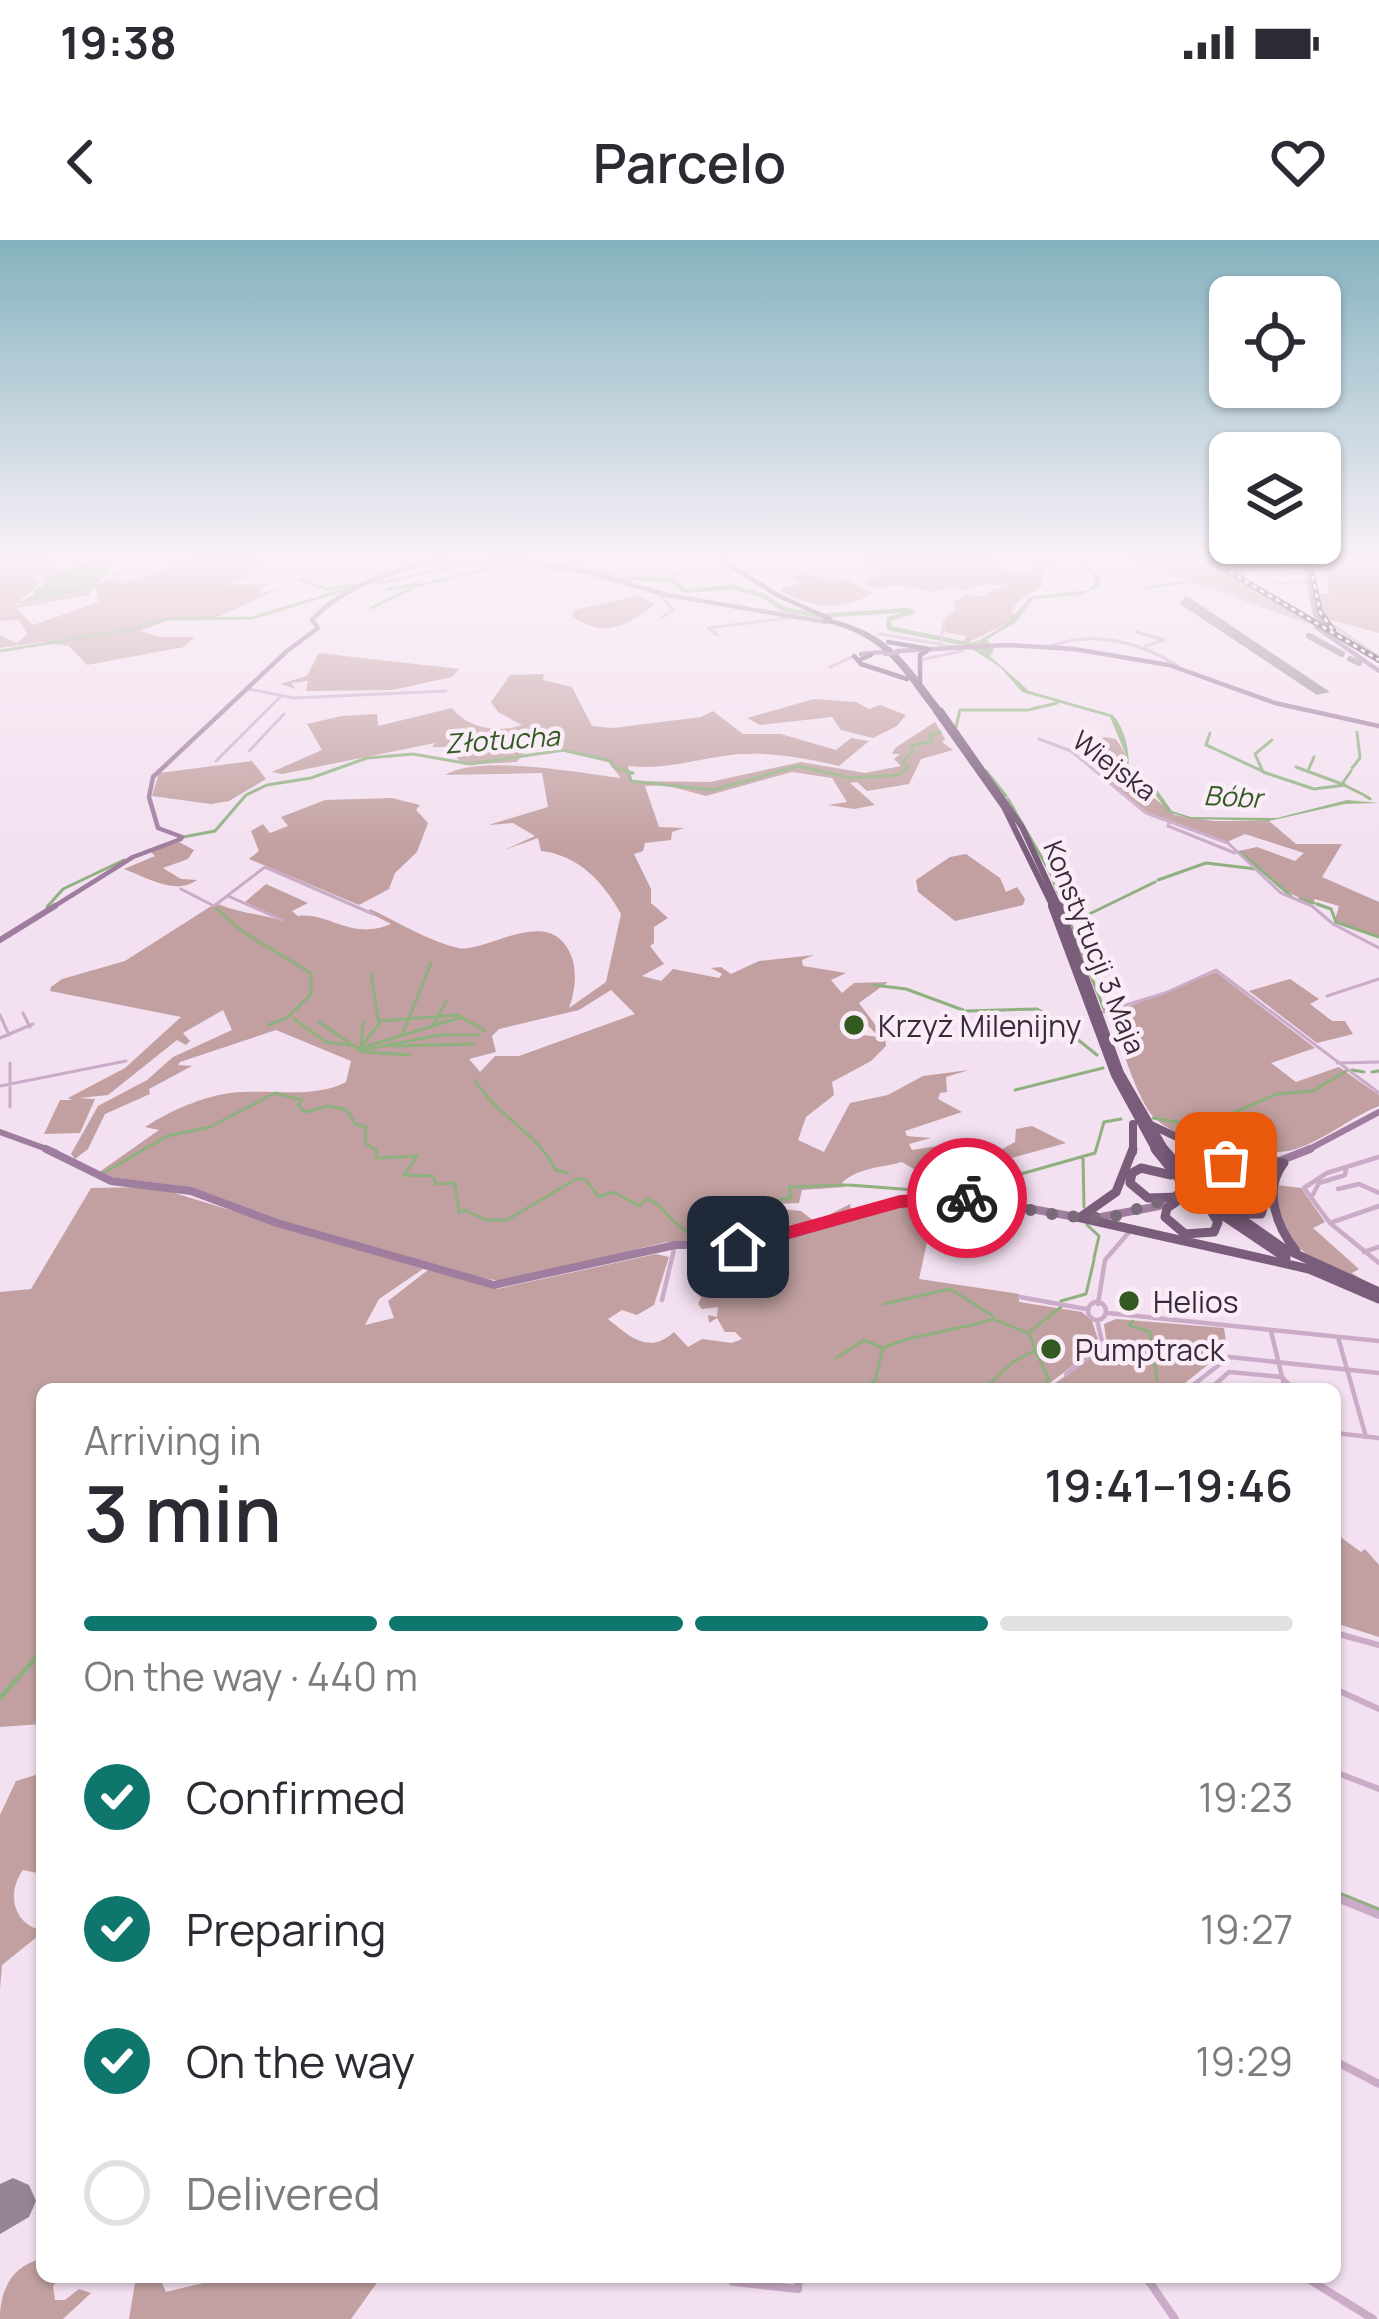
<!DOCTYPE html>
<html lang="en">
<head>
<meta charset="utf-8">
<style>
  :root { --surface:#fff; --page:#f2f2f3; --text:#2b2b33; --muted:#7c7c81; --line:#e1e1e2; --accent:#0f766e }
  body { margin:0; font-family:Manrope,sans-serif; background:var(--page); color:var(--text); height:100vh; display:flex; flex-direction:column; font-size:45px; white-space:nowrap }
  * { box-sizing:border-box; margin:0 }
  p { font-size:39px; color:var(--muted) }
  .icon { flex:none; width:66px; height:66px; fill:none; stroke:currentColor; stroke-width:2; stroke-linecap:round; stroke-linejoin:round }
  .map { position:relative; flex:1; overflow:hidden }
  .panel { position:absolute; left:36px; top:1143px; width:1305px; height:900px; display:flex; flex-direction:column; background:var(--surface); border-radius:18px; box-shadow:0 3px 9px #0004 }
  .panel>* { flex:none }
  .buttons { position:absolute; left:1209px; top:36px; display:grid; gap:24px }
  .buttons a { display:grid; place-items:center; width:132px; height:132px; border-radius:18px; background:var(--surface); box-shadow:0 3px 9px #0004; font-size:60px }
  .pin { position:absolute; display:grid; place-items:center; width:102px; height:102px; color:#fff; margin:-51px; border-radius:24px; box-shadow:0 6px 18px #0006 }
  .courier { position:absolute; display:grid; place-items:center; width:120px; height:120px; margin:-60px; border:9px solid #e11d48; border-radius:50%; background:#fff; color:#222; box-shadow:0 3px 15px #0007 }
  .overview em { font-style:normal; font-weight:600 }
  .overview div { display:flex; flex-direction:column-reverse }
  .overview { display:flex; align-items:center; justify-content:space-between; height:204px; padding:0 48px }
  h1 { font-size:78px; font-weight:600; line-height:90px }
  .bar { display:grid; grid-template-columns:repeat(4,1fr); gap:18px 12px; align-content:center; height:144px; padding:0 48px }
  .bar i { height:15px; border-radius:9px; background:var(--line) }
  .bar .active { background:var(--accent) }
  .bar p { grid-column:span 4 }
  ol { padding:0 48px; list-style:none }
  li { display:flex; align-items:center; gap:36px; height:132px }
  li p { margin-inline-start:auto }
  li .icon { padding:12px; border-radius:50%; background:var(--accent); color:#fff; stroke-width:4 }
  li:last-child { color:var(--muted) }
  li i { width:66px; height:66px; border:6px solid var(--line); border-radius:50% }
  .status { display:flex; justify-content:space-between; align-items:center; height:84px; padding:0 60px; background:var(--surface); direction:ltr }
  .status svg { height:33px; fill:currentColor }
  header { display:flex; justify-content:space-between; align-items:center; height:156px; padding:0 48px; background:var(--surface); font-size:54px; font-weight:600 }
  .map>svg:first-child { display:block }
  .green { fill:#c2a0a1; fill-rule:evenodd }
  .water { fill:#8fb07f }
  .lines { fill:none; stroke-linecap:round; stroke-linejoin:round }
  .stream-far1 { stroke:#8fb07f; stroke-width:3 }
  .stream { stroke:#8fb07f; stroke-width:4.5 }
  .river { stroke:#8fb07f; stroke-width:4.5 }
  .taxiway { stroke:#968694; stroke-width:6 }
  .runway { fill:#968694; fill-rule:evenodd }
  .street-far3 { stroke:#cbacc8; stroke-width:3 }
  .street-far2 { stroke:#cbacc8; stroke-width:4.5 }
  .street-far1 { stroke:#cbacc8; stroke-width:6 }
  .street { stroke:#cbacc8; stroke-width:8 }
  .secondary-far2 { stroke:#9f7d9f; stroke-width:4.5 }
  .secondary-far1 { stroke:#9f7d9f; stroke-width:6 }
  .secondary { stroke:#9f7d9f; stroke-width:8 }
  .primary-far3 { stroke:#7a5c7b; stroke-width:4.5 }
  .primary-far2 { stroke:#7a5c7b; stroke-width:6 }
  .primary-far1 { stroke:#7a5c7b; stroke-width:8 }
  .primary { stroke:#7a5c7b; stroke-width:9 }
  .rail-casing { stroke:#392b39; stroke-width:6 }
  .rail { stroke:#faedf8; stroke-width:3; stroke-dasharray:4.5; stroke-linecap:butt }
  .secondary-bridge { stroke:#9f7d9f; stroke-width:4.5 }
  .primary-bridge { stroke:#7a5c7b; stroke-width:9 }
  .route { fill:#e11d48 }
  .done { stroke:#7a6a79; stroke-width:12; stroke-dasharray:0 21.6 }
  .poi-dot { fill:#325a21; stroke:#faedf8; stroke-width:4.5 }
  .labels { text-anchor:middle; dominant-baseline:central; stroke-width:9; stroke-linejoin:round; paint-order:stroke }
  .far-water-label { font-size:27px; font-style:italic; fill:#325a21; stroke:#faedf8 }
  .far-street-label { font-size:27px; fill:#392b39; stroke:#faedf8 }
  .poi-label { font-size:30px; fill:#392b39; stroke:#faedf8; text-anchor:start }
</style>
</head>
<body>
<div class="status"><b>19:38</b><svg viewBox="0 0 49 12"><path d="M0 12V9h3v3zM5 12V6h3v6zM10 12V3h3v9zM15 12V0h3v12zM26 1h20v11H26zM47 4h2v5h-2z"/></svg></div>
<header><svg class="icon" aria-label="back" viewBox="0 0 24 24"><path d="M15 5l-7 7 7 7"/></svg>Parcelo<svg class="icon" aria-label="heart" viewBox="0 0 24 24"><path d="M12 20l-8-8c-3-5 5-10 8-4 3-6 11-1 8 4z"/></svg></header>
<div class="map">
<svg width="1379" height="2079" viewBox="0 0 1379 2079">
  <rect width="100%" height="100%" fill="#f3e0f0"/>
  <path class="green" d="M0,318H56L45,323L62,331L36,338L41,343L13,366L90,351V355L16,368L33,385L99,362L95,345L115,338L113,332L119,329L129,332L118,337L122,344L194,318H261V322L249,328L259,333L224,345L267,344L260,353L281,348L211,380H168L140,391L161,397H195L184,407L87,425L69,406L42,402L0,408V395L17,403L27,394L19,380L0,381Z
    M859,318H993L1001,330L1023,333L1035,329L1038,320L1045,324L1062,321L1044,329L1042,346L1018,361L1011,373L1016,376L1011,381L967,403H963L966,396L944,392L946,380L956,369L954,361L967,355L985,357L991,350L1006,347L987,344L968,350L952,346L930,352L900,345L874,349L863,341L881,335Z
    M1130,318H1202L1208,321L1206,325L1211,322L1317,384Z
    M1325,318H1379V393L1323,378L1318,354H1329Z
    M798,333L850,341L872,353C842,373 813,367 782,352V348L799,343L791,338Z
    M638,356L655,364C627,385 605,400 572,376L574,370Z
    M319,413L459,429L452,437L392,450L306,451L308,441L291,443L296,449L280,444L307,436Z
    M544,434L543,440L572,447L592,486L613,488L701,477L713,471L743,494H781L836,510L851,498L869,501L839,526C803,517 760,510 723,516C689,521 663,530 628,526L631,541L710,542L801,522L865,533L901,526L894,519L900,514H892L895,508L935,482L945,499L942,502L953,510L921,519L909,544L867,551L857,542L850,543L875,565L854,569L828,565L847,562L832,538L792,532L706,556L665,545L645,546L659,587L684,588L672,592L671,600L645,603L643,611L634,614L651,649V663L668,678L654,687V703L650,706L664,724L642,736L661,741L673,729L719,738L722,734L711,728L721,727L731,734L759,721L814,715L802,720L803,726L846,733L831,740L842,753L854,743L888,742L859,763L877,787L898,797L875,793L864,781L846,782L863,795L885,798L886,806L871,821L832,842L834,855L806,877L798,900L824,912L850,863L888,855L923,836L969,830L946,837L947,852L940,853L938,859L962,872L905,891L907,896L931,898L909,904L912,910L950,904L952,908L937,911V915C969,930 988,917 1015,902L1016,889L1032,886L1066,903L932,940L902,922C882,928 858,927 842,943L844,947L802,950L799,963L777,964L763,977L770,980L780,969L801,971L815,982L850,964L851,969L870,968L762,1000L734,1004L666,1002L506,1042L476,1037L280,981L182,946L95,935L159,890L145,887C173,869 210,853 243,852C276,850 316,858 346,842L351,821L276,790L180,822L178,825L192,826L149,849L150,854L105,874L88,909L75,919L71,914L98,866L147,840L173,817L232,790L223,770L183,793L190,801L186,805L177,800L108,855L79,858L95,859L80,893L44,894L60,860H72L68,858L125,828L181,777L50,751L51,747L62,739L125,721L216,663C239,674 261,673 286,682L245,662L266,644L308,663L292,671L298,676C330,672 349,701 391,684L368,672L370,669C398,682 428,701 458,708C484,714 548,664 570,713C578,729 575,753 569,768L606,742L621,674C604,643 579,615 541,611L538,598L504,610L535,596L513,583L488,585L548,567L542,533L445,535C479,514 579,533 621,538L608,522L560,511L533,495L513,494L526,510L517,522L464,525L452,513L455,507H432L435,503L282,534L272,532L322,510L307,484L342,476L377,474L378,486L452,468C468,489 498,493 522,485L498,472L491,462L510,435ZM611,750L635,774L519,816H495L480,832L469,819L496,812L492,796L499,789L579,770Z
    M814,459L856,462L869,469L880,465L906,475L897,486L873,498L841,490L832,477L760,485L747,478Z
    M1105,497L1116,499L1126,515L1123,532L1175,575L1214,581H1269L1296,604H1342L1322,637L1379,662V698L1334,683L1339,666L1315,659L1311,664L1275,645L1277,642L1239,611L1257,607L1295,621L1304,613L1245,594L1227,602L1147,572L1101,537L1106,535L1091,522L1103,514L1090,502Z
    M252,521L266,539L229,561L211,564L152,556L159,533Z
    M392,558L420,565L416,570L428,583L417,612L395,633L389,649L359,665L249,619L259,611L251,591L263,584L270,593L288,586L281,577L325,560Z
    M179,602L194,610L188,619L163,628L181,639L197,640C175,656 146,637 124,629L155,616L150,611Z
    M966,614L1000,638L1006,652L1017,647L1025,659L1023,665L955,681L918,652L916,640L950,617Z
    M1216,732L1315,808L1271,823L1296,842L1339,827L1379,855V866C1351,877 1326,899 1296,909C1260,920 1170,904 1148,870C1131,842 1122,805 1110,774Z
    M1290,739L1319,759L1310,764L1332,781H1345L1353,794L1317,803L1249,751Z
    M1274,939L1277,945L1301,948L1325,982L1313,988L1359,1029L1352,1033L1379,1050C1318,1020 1277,1017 1274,939Z
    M155,947L423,1029L379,1059L365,1085L394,1078L388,1061L428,1030L497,1049L656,1014L669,1017L654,1065L637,1075L622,1070L608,1079C630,1097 649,1115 674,1092L688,1107L702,1099L732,1103L742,1099L735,1092H725L717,1078L709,1083L708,1075L717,1077L718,1067L702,1069L698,1064L701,1058L696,1050L716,1028L710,1015L687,1011L688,1007L742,1009L904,963L935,966L919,1039L1019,1054V1062L1082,1072L1092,1081L1100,1105L1042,1149H42V1484L0,1487V1052L31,1049L91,948Z
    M1116,1079L1224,1088L1226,1101L1215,1103L1220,1115L1185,1143H1168L1175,1149H1047L1107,1106L1104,1084Z
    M1335,1293L1361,1312L1365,1309L1379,1325V1397L1335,1383Z
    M42,1533V1634L23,1630C8,1650 11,1680 37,1689L38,1696L2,1725L0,1749V1575L16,1541Z
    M42,2019V2037H60L53,2046L55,2060H65L79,2049L91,2053L63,2079H0C0,2050 12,2025 42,2019Z
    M136,2037H159L166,2052L228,2037H381L351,2079H129Z"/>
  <path class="water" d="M1077,318L1100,337L1099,347L1080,355L1033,359L1015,383L987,399L994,410L990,416L1029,451L1113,475C1125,488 1131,515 1128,532L1157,550L1172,571L1191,577L1277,578L1347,560L1379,563L1345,564L1269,581L1192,579L1168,572L1154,553L1123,532L1126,515L1110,477L1022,452L1000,427L964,404C990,401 1015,376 1030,357L1089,350L1096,340Z
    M101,319L114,325L90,351L14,365L35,354L33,351L45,344L41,338Z"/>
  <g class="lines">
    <path class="stream-far1" d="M1244,324L1276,318
      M672,336L685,331
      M1240,336L1246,335L1233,327L1243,326
      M300,340L326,349L356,345
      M1195,341L1233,336
      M374,344L494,318
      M1146,348L1188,341
      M388,349L416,344
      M371,368L416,346L515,322
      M133,389L168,379L252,378L351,348
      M0,411L130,390
      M956,487L960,470H1028L1057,463
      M1210,493L1206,505L1213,508
      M1272,500L1255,514L1263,532L1314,549L1345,545
      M1215,509L1262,531
      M1296,527L1342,544
      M1352,528L1360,518L1357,492
      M986,531L1006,556
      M1308,531L1314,517
      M1351,531L1342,544L1362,554
      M1364,555L1370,559
      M1008,559L1050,632L1104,769
      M183,597L215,591L246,555L267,545L311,538L367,518L413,514L470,524L564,510L611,521L614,527L633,533H629L631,541L713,550L798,526L851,538L898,535L908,528L903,521L913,512L911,506L932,501L930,495L940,492
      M1240,612L1261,630
      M1261,630L1291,656
      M1158,640L1206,623L1256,629
      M1300,659L1314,663
      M1317,664L1331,669L1336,682L1379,697
      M47,667L63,649L124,620
      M216,668L243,692L311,733V754L288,777L269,785
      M1077,680L1155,642
      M1086,717L1093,716L1099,703
      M874,745L906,749L963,770
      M966,771L1037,769L1051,777
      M294,779L326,802L349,805
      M1052,779L1097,815
      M379,781L458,775L485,791
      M319,782L358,809L462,777
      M432,787L446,762
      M403,793L431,723
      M361,804L363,782
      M392,806L474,804
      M360,808L379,784L371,734
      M359,811L439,795H479
      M364,812L410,815
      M1352,830L1364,832
      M1372,832L1379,831
      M475,840C497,877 537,892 556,930L568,933
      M1015,850L1103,828
      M1153,878L1202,886L1277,854L1313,851L1346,831
      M1083,917L1084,967
      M102,934L167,896L210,887L275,853L302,860L298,865L305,872L329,866L347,870L355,884L366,887L365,903L376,910L377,918L417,916L404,935L433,936L436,944L455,943L459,972L465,970L486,980H507L573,941
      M575,939H585L599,957L614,952L639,966L647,959C666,965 668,982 685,990C701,998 734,991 755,994L748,990L763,983L755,976C765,961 774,961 791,958L789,947L847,945
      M849,945L954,953L1095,913L1104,882L1121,879
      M1087,985L1099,996L1094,1018
      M1061,1061L1086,1054L1094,1020
      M884,1064L950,1049L993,1076
      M1133,1081L1129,1085L1150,1092L1157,1140
      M1035,1110L1049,1139L1040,1148
      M836,1118L864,1100L883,1108
      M859,1149L875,1141L883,1108C918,1093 956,1091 993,1079L1028,1093
      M984,1149L1013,1122L1035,1110L1029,1092L1061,1067"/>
    <path class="stream" d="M0,1458L42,1411
      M1335,1652L1379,1670"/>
    <path class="river" d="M575,328L607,334
      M622,338L671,340L685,351L732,347L762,355L783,369L819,376L908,370L913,372L889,379V388L971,405"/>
    <path class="taxiway" d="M1309,396L1342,414
      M1350,419L1359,423"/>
    <path class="runway" d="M1185,357L1190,358L1330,452L1317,455L1180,364Z
      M13,1938L29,1945L36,1961L29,1977L0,1994V1944Z"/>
    <path class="street-far3" d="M517,318L629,339L626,341
      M1127,318L1316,385
      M1233,318L1277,344L1310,342
      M1347,318L1359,323
      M1251,327L1305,324
      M1266,335L1308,333
      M659,354L673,370L662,377
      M1322,383L1333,385L1379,417
      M1136,392L1164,400L1146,406
      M880,394L956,407
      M717,395L708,388L795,377
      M940,402L945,380L952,373
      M1051,406C1095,390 1140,402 1178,426
      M924,419L963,411L962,407
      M830,427L854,416
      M249,449L293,458L446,451
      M1039,499L1071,511L1146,573L1228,603L1281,653L1312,666L1333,684L1379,708
      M249,511L284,474
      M216,521L281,456
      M1169,582L1168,586L1235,613
      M181,649L214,666L265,627L373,674
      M228,656L282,680
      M1327,756L1379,739
      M23,773L30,787
      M1100,773L1165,753L1216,730L1379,853
      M0,775L9,795
      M0,798L33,784
      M10,823V867
      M1337,823L1379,822
      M0,846L126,821"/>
    <path class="street-far2" d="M1379,917L1327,933L1304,948L1330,983L1379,1023
      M1338,949L1359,944L1379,953
      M1311,958L1319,943L1345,935L1346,929
      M1330,983L1379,966
      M1364,1012L1379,1007
      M1020,1057L1086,1069
      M662,1060L675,1005
      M1088 1071a9 9 0 1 1 18 0a9 9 0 1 1-18 0Z
      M1098,1064L1105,1020L1131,990
      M1108,1073L1379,1101
      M1271,1091L1285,1149
      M1338,1097L1366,1197
      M1066,1134L1103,1106L1097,1080
      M1188,1149L1229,1117L1379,1133
      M1210,1149L1229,1132L1282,1137L1293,1149
      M1335,1193L1379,1198"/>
    <path class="street-far1" d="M1335,1393L1379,1405
      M1335,1449L1379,1469
      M1335,1532L1379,1549"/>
    <path class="street" d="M1335,1657L1379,1675
      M1335,1821L1379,1844
      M1146,2037L1175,2079
      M1305,2037L1373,2079
      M733,2042L798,2049L799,2037"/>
    <path class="secondary-far2" d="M499,318L591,333L667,355L826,382
      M1304,318L1315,374L1322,383L1316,387L1379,431
      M897,411L1008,405L1074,409L1169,425L1275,463L1379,486
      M861,414L884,412
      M182,597L158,588L149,557L153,537L287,411L318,388L312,380C344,344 400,330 445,318
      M50,669L133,617L181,599"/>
    <path class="secondary-far1" d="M0,700L55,666
      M0,892L55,912
      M1304,912L1379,872"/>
    <path class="secondary" d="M46,909L111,941L191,951L277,983L494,1045L675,1005L759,1004L915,959L971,958L1081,978
      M1231,940L1310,909
      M1096,978L1159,966L1232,940"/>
    <path class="primary-far3" d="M719,318L779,356L830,379
      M888,402L929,409
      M854,416L861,424L907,439
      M859,420L871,415
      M920,447V415L927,411
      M938,474C900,426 888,395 825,380C892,395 903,424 943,474"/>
    <path class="primary-far2" d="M936,471L1004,567L1054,669
      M941,471L1022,587L1060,669"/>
    <path class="primary-far1" d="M1052,666L1115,835L1157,912
      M1059,666L1120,833L1166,912
      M1149,884L1209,912
      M1133,912V884"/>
    <path class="primary" d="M1155,909L1186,948
      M1164,909L1195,944
      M1199,909L1284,923
      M1283,924C1263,951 1277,987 1296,1011
      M1181,927L1180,919L1188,912L1218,916L1229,931L1215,945
      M1171,935L1141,928L1132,933L1130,943L1148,958L1179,957
      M1219,946L1249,947L1266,960L1261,974H1235
      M1209,956L1283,1008L1379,1052
      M1200,960L1286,1018
      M1176,962L1167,968L1165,977L1185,994L1214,992L1218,982L1211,971
      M1082,976L1116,952L1133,909
      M1077,977L1309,1029
      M1307,1028L1379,1059"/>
    <defs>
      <path id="rail" d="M1206,318L1379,420
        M1309,318L1320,372L1333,390"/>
    </defs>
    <use href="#rail" class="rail-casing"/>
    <use href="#rail" class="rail"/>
    <path class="secondary-bridge" d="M885,414L898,413"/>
    <path class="primary-bridge" d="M1195,944L1209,956
      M1186,948L1200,960"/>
  </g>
  <linearGradient id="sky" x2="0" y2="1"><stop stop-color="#84b2be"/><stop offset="0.52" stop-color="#faf1f8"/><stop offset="1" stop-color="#faf1f8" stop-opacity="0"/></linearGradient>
  <rect width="1379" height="609" fill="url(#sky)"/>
  <path class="route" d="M967,952L976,958L973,962L900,968L738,1013L728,1007L731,1002L900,955Z"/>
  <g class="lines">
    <path class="done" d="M967,958L1062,976L1109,978L1215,944L1229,934L1226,923"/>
  </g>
  <g class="poi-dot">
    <circle cx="854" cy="785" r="12"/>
    <circle cx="1129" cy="1061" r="12"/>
    <circle cx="1051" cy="1109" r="12"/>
  </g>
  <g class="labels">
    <g class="far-water-label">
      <text transform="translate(502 499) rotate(-4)">Złotucha</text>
      <text transform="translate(1233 556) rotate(3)">Bóbr</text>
    </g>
    <g class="far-street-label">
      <text transform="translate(1115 525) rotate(37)">Wiejska</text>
      <text transform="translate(1095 707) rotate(68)">Konstytucji 3 Maja</text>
    </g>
    <g class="poi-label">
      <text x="878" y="785">Krzyż Milenijny</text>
      <text x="1153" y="1061">Helios</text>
      <text x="1075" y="1109">Pumptrack</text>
    </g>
  </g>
</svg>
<div class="buttons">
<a><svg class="icon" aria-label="locate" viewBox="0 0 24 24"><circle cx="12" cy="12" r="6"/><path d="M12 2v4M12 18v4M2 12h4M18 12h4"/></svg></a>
<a><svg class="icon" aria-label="layers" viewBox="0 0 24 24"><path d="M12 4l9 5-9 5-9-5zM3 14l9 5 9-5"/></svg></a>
</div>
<div class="pin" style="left:1226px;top:923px;background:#ea580c"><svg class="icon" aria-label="bag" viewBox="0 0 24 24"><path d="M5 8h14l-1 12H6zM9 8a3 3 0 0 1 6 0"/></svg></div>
<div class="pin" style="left:738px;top:1007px;background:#1f2937"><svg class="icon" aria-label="home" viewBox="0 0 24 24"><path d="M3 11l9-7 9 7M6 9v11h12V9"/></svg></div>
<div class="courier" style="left:967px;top:958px"><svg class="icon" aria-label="bike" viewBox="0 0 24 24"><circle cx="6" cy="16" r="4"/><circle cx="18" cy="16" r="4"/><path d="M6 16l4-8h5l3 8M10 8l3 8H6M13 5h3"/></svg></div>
<section class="panel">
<div class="overview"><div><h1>3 min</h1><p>Arriving in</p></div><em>19:41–19:46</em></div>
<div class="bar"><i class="active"></i><i class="active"></i><i class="active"></i><i></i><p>On the way · 440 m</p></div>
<ol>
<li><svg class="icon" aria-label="check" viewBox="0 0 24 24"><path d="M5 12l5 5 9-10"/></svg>Confirmed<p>19:23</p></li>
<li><svg class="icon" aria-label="check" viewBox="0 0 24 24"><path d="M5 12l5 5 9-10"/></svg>Preparing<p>19:27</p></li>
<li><svg class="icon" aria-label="check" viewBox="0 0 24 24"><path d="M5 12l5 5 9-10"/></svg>On the way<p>19:29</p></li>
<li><i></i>Delivered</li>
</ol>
</section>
</div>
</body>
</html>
